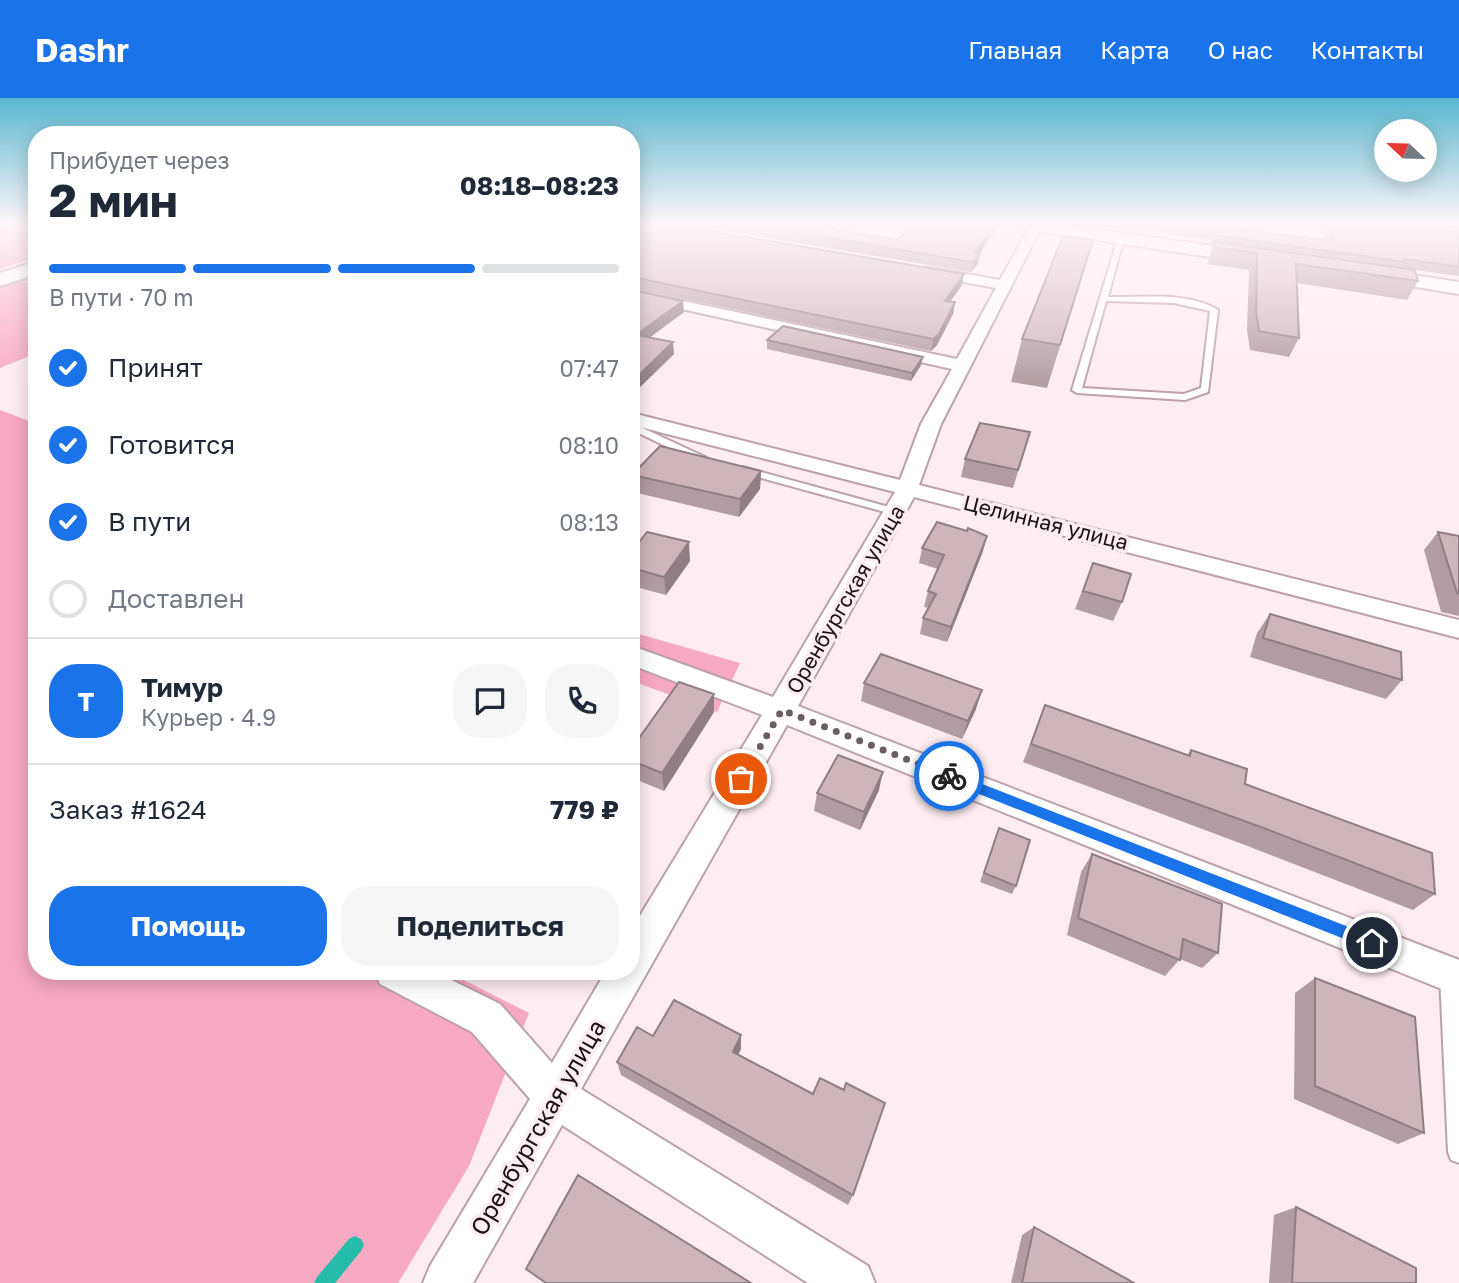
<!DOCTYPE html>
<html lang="ru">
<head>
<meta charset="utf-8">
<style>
  :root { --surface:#fff; --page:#f6f6f7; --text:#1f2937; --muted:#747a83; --line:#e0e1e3; --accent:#1a73e8 }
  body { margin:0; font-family:"Golos Text",sans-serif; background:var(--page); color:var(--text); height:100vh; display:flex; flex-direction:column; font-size:26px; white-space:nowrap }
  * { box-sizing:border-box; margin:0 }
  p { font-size:23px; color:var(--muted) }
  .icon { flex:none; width:38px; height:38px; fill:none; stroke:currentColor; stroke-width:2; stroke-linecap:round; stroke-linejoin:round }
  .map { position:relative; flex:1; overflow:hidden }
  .panel { position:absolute; left:28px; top:28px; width:612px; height:854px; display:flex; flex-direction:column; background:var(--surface); border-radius:28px; box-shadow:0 4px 18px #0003 }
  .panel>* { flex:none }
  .needle { width:46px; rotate:292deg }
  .fabs { position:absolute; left:1374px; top:21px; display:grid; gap:14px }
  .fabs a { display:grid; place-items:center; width:63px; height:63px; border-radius:50%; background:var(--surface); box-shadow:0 4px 18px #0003; font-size:35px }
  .pin { position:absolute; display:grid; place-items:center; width:60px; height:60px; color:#fff; margin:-30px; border:4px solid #fff; border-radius:50%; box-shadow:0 2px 7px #0007 }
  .courier { position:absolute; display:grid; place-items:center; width:70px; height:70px; margin:-35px; border:5px solid #1a73e8; border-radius:50%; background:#fff; color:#222; box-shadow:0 2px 9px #0007 }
  .summary em { font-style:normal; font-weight:700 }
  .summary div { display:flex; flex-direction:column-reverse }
  .summary { display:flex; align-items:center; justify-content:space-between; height:119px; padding:0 21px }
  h1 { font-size:46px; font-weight:700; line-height:52px }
  .bar { display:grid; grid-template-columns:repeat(4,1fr); gap:10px 7px; align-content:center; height:84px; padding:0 21px }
  .bar i { height:9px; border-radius:5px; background:var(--line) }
  .bar .current { background:var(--accent) }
  .bar p { grid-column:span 4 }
  .line { display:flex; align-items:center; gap:18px; padding:0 21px; border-top:2px solid var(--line) }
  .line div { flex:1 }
  .round { display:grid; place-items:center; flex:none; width:74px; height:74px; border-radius:28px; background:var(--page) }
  ol { padding:0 21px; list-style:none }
  li { display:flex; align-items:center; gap:21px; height:77px }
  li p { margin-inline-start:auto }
  li .icon { padding:7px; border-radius:50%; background:var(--accent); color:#fff; stroke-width:4 }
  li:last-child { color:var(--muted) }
  li i { width:38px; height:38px; border:4px solid var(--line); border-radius:50% }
  .cta { display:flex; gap:14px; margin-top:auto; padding:14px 21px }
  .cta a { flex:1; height:80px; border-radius:28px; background:var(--accent); color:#fff; font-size:28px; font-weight:700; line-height:80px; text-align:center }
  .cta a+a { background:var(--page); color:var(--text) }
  header { display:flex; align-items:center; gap:42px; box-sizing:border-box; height:98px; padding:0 35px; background:var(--accent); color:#fff }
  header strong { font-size:33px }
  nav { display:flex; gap:38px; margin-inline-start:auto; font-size:24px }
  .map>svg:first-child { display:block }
  .green { fill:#f7a8c3 }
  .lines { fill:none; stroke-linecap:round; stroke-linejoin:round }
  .stream { fill:#26bcaa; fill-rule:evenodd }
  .lane-casing { stroke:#bca1aa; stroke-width:4 }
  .street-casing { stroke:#bca1aa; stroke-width:4 }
  .secondary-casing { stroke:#bca1aa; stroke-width:4 }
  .highway-casing { stroke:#bca1aa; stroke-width:4 }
  .lane { fill:#fff; fill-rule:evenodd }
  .street { fill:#fff; fill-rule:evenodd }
  .secondary { fill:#fff; fill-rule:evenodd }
  .highway { fill:#fff; fill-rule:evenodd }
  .wall { fill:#b29ba2 }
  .shaded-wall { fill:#917e84 }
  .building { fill:#cfb4bc; stroke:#917e84; stroke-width:2 }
  .route { fill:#1a73e8 }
  .done { stroke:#6a5e62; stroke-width:7; stroke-dasharray:0 12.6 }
  .labels { text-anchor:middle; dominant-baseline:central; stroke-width:7; stroke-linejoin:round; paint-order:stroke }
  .street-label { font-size:21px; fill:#1b1215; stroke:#fdecf1 }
  .near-street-label { font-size:24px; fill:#1b1215; stroke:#fdecf1 }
</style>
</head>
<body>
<header>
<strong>Dashr</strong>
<nav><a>Главная</a><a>Карта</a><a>О нас</a><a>Контакты</a></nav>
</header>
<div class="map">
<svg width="1459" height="1185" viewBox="0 0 1459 1185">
  <rect width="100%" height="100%" fill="#fdecf1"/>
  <path class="green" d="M0,126H37V159L0,171Z
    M37,177L22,185L37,184V255L0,270V189Z
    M0,312L37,326V873H446L529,915L469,1068L398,1185H0Z
    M632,534L740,565L717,614L632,583Z"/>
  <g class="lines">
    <path class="stream" d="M355,1138L361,1141L364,1147L361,1153L335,1185H314L317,1179L349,1141Z"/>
    <defs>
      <path id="lane" d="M1121,138L1124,140L1108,199C1142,200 1188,193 1218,212L1208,294L1185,302L1077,295L1072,292L1118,140ZM1106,203L1174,205L1210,213L1201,290L1184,296L1082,290Z
        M632,325L707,360L708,362L699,364L632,332Z
        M743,369L900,412L902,414L896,417L739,374L738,372Z
        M1449,868L1456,871L1459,887V1065L1451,1062L1448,1054L1440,877L1442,871Z"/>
      <path id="street" d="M1031,126H1043L941,326L919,387L1459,522V540L914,399L798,608L1459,862V898L787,627L581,991L868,1168L875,1185H808L562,1027L473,1185H423L430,1168L530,1001L472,934L380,886L374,873H433L500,906L552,965L606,873H632V831L762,617L632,567V548L773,599L895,394L632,327V315L900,382L921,326L952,271L632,200V192L957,261L996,190L926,177L919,173L926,169L1000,182Z"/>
      <path id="secondary" d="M1015,126H1057L1263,155L1273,161L1263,167L1024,131Z
        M1368,170L1459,184V196L1361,180L1358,176L1361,172Z"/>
      <path id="highway" d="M37,163V176L0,188V175Z"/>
    </defs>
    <use href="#lane" class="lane-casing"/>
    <use href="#street" class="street-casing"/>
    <use href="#secondary" class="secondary-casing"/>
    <use href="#highway" class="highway-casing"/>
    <use href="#lane" class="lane"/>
    <use href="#street" class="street"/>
    <use href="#secondary" class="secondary"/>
    <use href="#highway" class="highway"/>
  </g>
  <path class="wall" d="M632,126L962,187L950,204H955L953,216L937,247L931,253L632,190Z
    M685,126H842L835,132L897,142L912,126H1000L980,155L978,166L971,174Z
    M1102,126H1237V132L1326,143L1321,126H1423L1459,129V178L1401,170L1418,183L1407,202L1297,185L1299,240L1289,259L1250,252L1247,232L1249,172L1207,166L1214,146H1211L1212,142L1169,137V134Z
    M1093,142L1047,290L1011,284L1022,241Z
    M632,192L684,214L649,240L674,256L637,292L632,291Z
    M767,242L923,259L921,267L911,283L767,251Z
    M1030,334L1013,390L961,379L965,361Z
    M761,373L760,391L739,419L633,394L632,376Z
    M1438,434L1459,438V518L1441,514L1424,452Z
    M922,450L983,453L947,544L920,536L923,520L929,510L924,509L928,493L938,471L919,465Z
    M632,453L690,463L666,497L632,488Z
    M1093,465L1122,504L1113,523L1075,511Z
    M1270,516L1402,582L1386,601L1250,559L1257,535Z
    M864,585L976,611L962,641L861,603Z
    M714,596V614L664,693L632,680V650Z
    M1045,607L1187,657L1191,652L1245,686L1435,796L1413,812L1245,747L1023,664Z
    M879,692L860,732L814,713L817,695Z
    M999,730L1016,788L1012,796L980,784Z
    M1092,756L1218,855L1202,870L1180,861L1165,878L1067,837L1081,774Z
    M1315,880L1424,1035L1398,1046L1294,1001L1295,895Z
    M653,938L741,951L738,956L853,1097L848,1107L621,977L617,964Z
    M1296,1109L1416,1185H1269L1274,1117Z
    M1034,1129L1134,1185H1011L1022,1137Z"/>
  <path class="shaded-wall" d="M831,126H842L825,140V130Z
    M995,126H1000L973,165L975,154Z
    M980,155L978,166L971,174L973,164Z
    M964,176L962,187L943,214L945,203Z
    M683,203L684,214L637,249L636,237Z
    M955,204L953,216L937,247L931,253L933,241Z
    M673,244L674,256L637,292L636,280Z
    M923,259L921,267L911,283L912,275Z
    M761,373L760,391L739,419L740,401Z
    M987,438L983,453L947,544L951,529Z
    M689,444L690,463L666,497L664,479Z
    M982,592L976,611L962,641L968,623Z
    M714,596V614L664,693L662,675Z
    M883,674L879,692L860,732L864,714Z
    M741,937V951L733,967V954Z"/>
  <path class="building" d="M632,126H668L964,176L945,203L955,204L939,236L933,241L632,179Z
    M744,126H831L825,130L897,142L912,126H995L975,154L980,155L973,164Z
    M1167,126H1237V132L1334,143L1328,126H1423L1459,129V169L1404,161L1405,164L1214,137L1215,134L1172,128V126Z
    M1063,138L1093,142L1060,247L1022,241Z
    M1215,144L1415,172L1418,183L1296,166L1299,240L1259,233L1256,213L1257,155L1214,149Z
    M632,192L683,203L636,237L673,244L636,280L632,279Z
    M783,228L923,259L912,275L767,242Z
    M980,325L1030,334L1018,372L965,361Z
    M660,348L761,373L740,401L632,377Z
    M937,424L967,433L968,430L987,438L951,529L923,520L936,496L928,493L944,457L922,450Z
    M647,434L689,444L664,479L632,470V453Z
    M1438,434L1459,438V496L1457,495Z
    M1093,465L1131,476L1122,504L1083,493Z
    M1270,516L1401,554L1402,582L1263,540Z
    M881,556L982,592L968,623L864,585Z
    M679,584L714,596L662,675L632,663V650Z
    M1045,607L1190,658L1191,652L1247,671L1245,686L1432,755L1435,796L1261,729L1031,646Z
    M838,657L883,674L864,714L817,695Z
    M999,730L1030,742L1016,788L984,775Z
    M1092,756L1222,806L1218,855L1183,841L1180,862L1078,820Z
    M1315,880L1415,919L1424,1035L1315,988Z
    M674,902L741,937L733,954L813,996L820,980L844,992L846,985L885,1005L853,1097L617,964L637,929L653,938Z
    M578,1077L751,1185H546L526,1171Z
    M1296,1109L1416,1170V1185H1292Z
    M1034,1129L1134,1185H1022Z"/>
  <linearGradient id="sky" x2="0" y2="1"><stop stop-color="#5ab7cf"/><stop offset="0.43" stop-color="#fef6f9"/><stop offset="1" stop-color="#fef6f9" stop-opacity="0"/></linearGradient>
  <rect width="1459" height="292" fill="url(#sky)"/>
  <path class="route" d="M949,673L1377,840L1379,845L1377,850L1372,852L944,682V675Z"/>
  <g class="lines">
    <path class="done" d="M741,681L782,612L949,678"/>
  </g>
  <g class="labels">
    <g class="street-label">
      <text transform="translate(1046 424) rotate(14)">Целинная улица</text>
      <text transform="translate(845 501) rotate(-60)">Оренбургская улица</text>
    </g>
    <g class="near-street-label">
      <text transform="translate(537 1029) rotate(-60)">Оренбургская улица</text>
    </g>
  </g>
</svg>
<div class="fabs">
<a><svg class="needle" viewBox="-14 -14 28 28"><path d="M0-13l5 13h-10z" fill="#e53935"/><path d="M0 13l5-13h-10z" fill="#747a83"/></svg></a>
</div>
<div class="pin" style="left:741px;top:681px;background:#ea580c"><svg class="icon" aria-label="bag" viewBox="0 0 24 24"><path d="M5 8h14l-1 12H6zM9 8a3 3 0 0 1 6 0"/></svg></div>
<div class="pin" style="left:1372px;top:845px;background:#1f2937"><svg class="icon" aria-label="home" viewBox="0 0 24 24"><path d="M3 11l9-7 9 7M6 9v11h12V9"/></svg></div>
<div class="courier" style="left:949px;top:678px"><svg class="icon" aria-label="bike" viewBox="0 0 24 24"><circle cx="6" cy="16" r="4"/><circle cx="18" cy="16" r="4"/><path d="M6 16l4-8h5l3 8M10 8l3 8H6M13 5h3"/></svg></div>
<section class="panel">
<div class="summary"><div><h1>2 мин</h1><p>Прибудет через</p></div><em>08:18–08:23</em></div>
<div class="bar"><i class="current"></i><i class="current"></i><i class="current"></i><i></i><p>В пути · 70 m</p></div>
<ol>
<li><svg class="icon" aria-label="check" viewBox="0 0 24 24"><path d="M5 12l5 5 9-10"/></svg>Принят<p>07:47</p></li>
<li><svg class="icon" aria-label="check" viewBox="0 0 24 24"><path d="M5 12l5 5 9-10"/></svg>Готовится<p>08:10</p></li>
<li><svg class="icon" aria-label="check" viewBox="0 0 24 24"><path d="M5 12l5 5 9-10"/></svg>В пути<p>08:13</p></li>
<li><i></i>Доставлен</li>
</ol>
<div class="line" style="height:126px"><b class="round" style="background:var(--accent);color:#fff">Т</b><div><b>Тимур</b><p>Курьер · 4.9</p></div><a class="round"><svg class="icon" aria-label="chat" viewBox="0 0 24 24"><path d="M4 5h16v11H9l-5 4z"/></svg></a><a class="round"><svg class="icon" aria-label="phone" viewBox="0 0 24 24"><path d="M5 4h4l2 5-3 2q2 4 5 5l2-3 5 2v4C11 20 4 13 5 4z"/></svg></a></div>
<div class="line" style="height:91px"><div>Заказ #1624</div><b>779 ₽</b></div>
<div class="cta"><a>Помощь</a><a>Поделиться</a></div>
</section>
</div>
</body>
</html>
